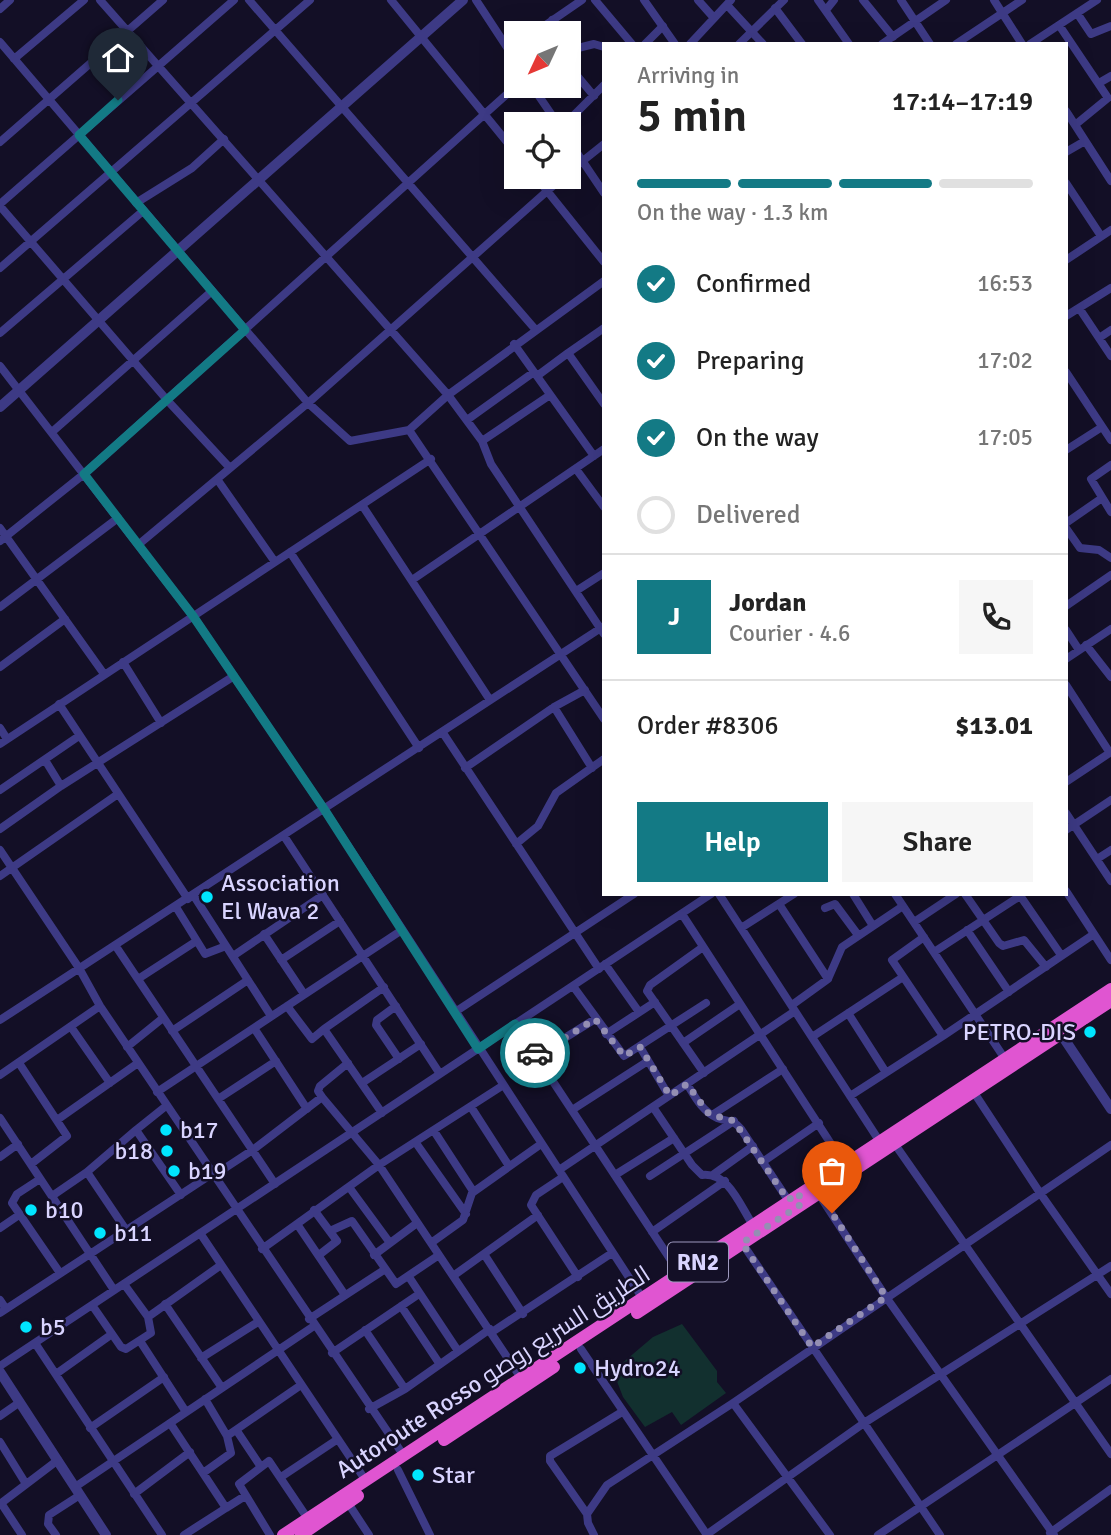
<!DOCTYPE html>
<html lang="en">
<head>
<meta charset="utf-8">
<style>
  :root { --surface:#fff; --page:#f6f6f6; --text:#222; --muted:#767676; --line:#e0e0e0; --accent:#137a85 }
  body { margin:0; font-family:Signika,Cairo,sans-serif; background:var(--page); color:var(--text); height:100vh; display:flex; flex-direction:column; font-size:26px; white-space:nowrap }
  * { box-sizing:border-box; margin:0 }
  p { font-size:23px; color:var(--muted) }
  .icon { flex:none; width:38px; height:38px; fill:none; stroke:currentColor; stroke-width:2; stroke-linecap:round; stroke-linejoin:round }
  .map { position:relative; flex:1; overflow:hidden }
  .side { position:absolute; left:602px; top:42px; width:466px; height:854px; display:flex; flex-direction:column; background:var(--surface); border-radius:0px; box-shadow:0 7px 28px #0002 }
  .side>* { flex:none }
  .needle { width:46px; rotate:226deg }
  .tools { position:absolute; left:504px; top:21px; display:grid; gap:14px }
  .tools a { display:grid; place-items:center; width:77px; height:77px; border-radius:0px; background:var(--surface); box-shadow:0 7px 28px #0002; font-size:35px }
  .pin { position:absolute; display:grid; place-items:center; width:60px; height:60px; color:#fff; margin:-72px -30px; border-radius:50% 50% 50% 0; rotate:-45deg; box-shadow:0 0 7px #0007 }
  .pin .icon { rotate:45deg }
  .courier { position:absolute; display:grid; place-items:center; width:70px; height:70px; margin:-35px; border:5px solid #137a85; border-radius:50%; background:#fff; color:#222; box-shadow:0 2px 9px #0007 }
  .summary em { font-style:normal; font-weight:600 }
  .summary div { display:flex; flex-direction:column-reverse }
  .summary { display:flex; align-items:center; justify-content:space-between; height:119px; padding:0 35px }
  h1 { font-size:46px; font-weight:600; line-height:52px }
  .bar { display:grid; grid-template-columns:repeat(4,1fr); gap:10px 7px; align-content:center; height:84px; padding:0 35px }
  .bar i { height:9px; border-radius:5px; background:var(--line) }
  .bar .on { background:var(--accent) }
  .bar p { grid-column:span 4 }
  .line { display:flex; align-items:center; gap:18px; padding:0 35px; border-top:2px solid var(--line) }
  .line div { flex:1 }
  .round { display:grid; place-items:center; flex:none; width:74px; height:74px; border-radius:0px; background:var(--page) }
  ol { padding:0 35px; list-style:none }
  li { display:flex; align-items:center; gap:21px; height:77px }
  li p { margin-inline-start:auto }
  li .icon { padding:7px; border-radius:50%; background:var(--accent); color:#fff; stroke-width:4 }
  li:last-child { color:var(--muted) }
  li i { width:38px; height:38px; border:4px solid var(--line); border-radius:50% }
  .cta { display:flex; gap:14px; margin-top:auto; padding:14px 35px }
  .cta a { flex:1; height:80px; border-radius:0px; background:var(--accent); color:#fff; font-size:28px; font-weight:600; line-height:80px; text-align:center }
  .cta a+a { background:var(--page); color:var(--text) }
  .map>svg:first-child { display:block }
  .green { fill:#12302f }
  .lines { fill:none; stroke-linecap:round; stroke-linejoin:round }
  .minor { stroke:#3d3a85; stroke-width:8 }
  .tertiary { stroke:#3d3a85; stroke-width:10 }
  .trunk { stroke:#e055d1; stroke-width:12 }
  .done { stroke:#948fb3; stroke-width:7; stroke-dasharray:0 12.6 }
  .route { stroke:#137a85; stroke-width:9 }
  .poi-dot { fill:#00e5ff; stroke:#130f26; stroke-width:2.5 }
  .labels { text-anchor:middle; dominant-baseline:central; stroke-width:5; stroke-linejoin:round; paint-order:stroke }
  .shield { fill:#130f26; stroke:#9e99be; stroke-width:2 }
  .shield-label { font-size:23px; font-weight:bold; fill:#d9d4ff }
  .poi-label { font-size:24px; fill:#d9d4ff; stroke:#130f26; text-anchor:start }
  .street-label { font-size:24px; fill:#d9d4ff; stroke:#130f26 }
</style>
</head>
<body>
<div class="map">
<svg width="1111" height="1535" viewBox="0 0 1111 1535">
  <rect width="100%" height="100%" fill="#130f26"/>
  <path class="green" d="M682,1324L717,1371V1382L726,1393L681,1425L672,1412L645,1427L623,1397L613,1371L653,1337Z"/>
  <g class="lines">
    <path class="minor" d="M100,0L448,395L482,441L491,464L604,634
      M249,0L535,329
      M391,0L516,153
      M476,0L516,61
      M595,0L632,44
      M644,0L675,44
      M698,0L714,18
      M818,0L849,44
      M863,0L893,37
      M901,0L930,44
      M994,0L1022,44
      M727,5L763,44
      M775,8L802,44
      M0,9L10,0
      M826,10L834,0
      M1077,13L1091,34L1111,26
      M552,20L564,33
      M1059,25L1108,98L1075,125
      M534,33L582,0
      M569,38L578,48L594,44L604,47
      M0,42L308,403L350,441L409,430L448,395L604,281
      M645,44L663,26
      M690,44L731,0
      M739,44L784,0
      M882,44L946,0
      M956,44L1022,0
      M1030,44L1097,0
      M14,59L84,0
      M569,66L594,96
      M1099,83L1111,76
      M532,86L558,124
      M1066,111L1111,181
      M565,124L604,85
      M569,141L604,193
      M0,142L163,0
      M1066,152L1085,141
      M569,172L604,144
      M536,177L604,262
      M1066,183L1101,236
      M136,203L192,168L224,139
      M0,204L234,0
      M0,206L167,400L230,468
      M1066,260L1111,230
      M0,268L310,0
      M1079,308L1111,356
      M1066,316L1111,288
      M604,328L568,353L604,404
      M0,333L143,211
      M1099,338L1111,330
      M514,344L594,456
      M0,366L193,616L324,809L643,1299
      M1066,372L1111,440
      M537,376L568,353
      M467,420L534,372
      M409,430L604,719
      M52,432L212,291
      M482,441L550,395
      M1066,450L1102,427
      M1111,465L1091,479L1111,512
      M576,469L604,507
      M217,479L275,562
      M362,505L490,700
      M1066,523L1102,498
      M0,528L104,674
      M1066,528L1080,548L1099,550L1111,558
      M0,541L84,474L516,86
      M138,545L308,403L563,177
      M290,552L419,748
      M412,580L604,449
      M576,591L604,573
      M1066,606L1111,575
      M0,607L118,518
      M1066,630L1079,650
      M1086,645L1111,677
      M1066,659L1111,629
      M123,662L161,723
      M0,667L65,619
      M1066,685L1110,753
      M59,704L188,899
      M554,707L592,768
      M0,728L7,739
      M443,733L599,969
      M0,744L431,459
      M45,760L61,786
      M465,768L554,707L585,690
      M1066,782L1111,752
      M0,790L79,736
      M1066,813L1111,881
      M0,829L61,786L234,676
      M1066,830L1111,800
      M284,836L440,1074
      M516,844L538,826L556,793L604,759
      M0,850L79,968L100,1006L404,1456
      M1097,859L1111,850
      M0,876L118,794
      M1066,891L1111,960
      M719,894L880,1142
      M853,894L873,926
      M895,894L1005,1059
      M965,894L999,943L1003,946L1024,940L1046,967
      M1019,894L1061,955
      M194,896L271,1016
      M779,904L828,979
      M176,907L205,954L226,946
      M825,908L835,904L858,935
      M682,914L844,1164
      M914,922L956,894
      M741,928L794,894
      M967,930L1009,992
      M264,934L304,994
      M115,945L275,1184
      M703,947L650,985L647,991L704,1073
      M934,952L1020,896
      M233,956L323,895
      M281,960L340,921
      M605,964L639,1012
      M138,979L195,942
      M573,986L624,1056L706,1003
      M792,1005L828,979L842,947L903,906
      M287,1006L312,1039L324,1029
      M396,1006L377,1020L376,1025L399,1059
      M455,1012L634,894
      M848,1013L885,1071
      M0,1020L604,626
      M515,1024L680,1274
      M71,1027L110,1083
      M254,1028L307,1109
      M172,1031L248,980
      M606,1034L655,1002
      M943,1036L1094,934
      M812,1037L903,977
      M683,1043L740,1004
      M127,1047L163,1018
      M640,1047L669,1096
      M536,1056L595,1019
      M19,1063L67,1136L31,1164
      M0,1075L100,1006
      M362,1083L421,1044
      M687,1084C695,1097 702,1111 717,1118C728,1122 733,1119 741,1129L788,1200
      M973,1091L1040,1193L1111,1294
      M157,1092L402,930
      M850,1096L943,1036L892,960L924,937
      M322,1097L318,1091L320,1086L348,1063
      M218,1099L276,1061
      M471,1107L509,1166
      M653,1107L692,1165L702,1175C729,1172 740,1206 753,1225
      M572,1110L648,1061
      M382,1113L324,1029L384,987
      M712,1115L783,1069
      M0,1118L114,1290
      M57,1120L138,1063
      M136,1130L166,1106
      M434,1131L473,1191
      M416,1143L466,1214
      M894,1143L1111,1454
      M0,1157L18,1144
      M764,1161L819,1123
      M559,1170L795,1011
      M87,1172L126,1230
      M714,1174L753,1146
      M615,1175L674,1138
      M213,1176L254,1149L322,1097L379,1165L521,1378
      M650,1176L734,1121
      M563,1177L536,1195L531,1205L578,1277
      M40,1179L17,1194L12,1203L60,1273
      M349,1187L390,1243
      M818,1193L886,1297L1054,1535
      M52,1196L87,1172L136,1130L181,1195
      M314,1210L337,1241L319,1255
      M297,1224L345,1295
      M0,1228L19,1215
      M330,1231L352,1221L396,1284L439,1255
      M652,1232L725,1181
      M200,1233L366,1481
      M431,1243L463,1220L472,1193L541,1144
      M742,1243L940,1535
      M262,1249L379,1165L502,1086
      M484,1254L523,1314
      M374,1255L417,1223
      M453,1276L538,1215
      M409,1277L458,1351
      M0,1300L6,1309
      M165,1304L222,1388
      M92,1305L121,1347L126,1349L151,1333L148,1317L124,1284
      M401,1306L439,1363
      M0,1313L212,1174
      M148,1317L221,1265
      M309,1319L384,1270
      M365,1330L405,1389
      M492,1332L612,1253
      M140,1341L186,1412
      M35,1343L162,1535
      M581,1349L707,1535
      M332,1353L419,1294
      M201,1358L258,1322
      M0,1366L711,894
      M56,1374L112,1334
      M205,1399L227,1436L301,1385
      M733,1403L830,1535
      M369,1409L405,1389L490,1329
      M0,1416L20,1402
      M170,1423L226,1508L184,1535
      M90,1428L164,1377
      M237,1431L261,1467
      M0,1442L26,1484
      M398,1470L430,1535
      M203,1473L231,1453L227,1436
      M281,1477L338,1439
      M75,1487L314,1326
      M134,1494L190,1452
      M1,1503L22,1535
      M348,1503L369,1535
      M0,1504L58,1460
      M226,1508L245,1496
      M587,1514L550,1461V1456L622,1412
      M1050,1533L1111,1489
      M56,1535L48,1524L49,1515L80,1495
      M270,1535L239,1484L269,1461L308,1519
      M594,1535L588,1523L587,1514L607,1485L733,1403L1111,1145
      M706,1535L864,1423L1111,1266
      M878,1535L1111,1379"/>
    <path class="tertiary" d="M0,407L463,0
      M1061,1034L1111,1109
      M0,1372L106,1535"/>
    <path class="trunk" d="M637,1313L1111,1001
      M444,1440L554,1367
      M283,1535L1111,989
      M301,1535L358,1496"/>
  </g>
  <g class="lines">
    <path class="done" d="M535,1053L536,1056L595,1019L624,1056L640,1047L670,1096L687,1084L709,1114L734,1121L788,1200L798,1193L803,1203L742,1243L812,1347L886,1297L832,1213"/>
    <path class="route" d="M118,100L79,135L245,330L84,474L193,616L324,809L478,1049L515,1024L535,1053"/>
  </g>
  <g class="poi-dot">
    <circle cx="207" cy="897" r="7"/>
    <circle cx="1090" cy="1032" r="7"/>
    <circle cx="166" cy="1130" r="7"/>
    <circle cx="167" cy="1151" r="7"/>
    <circle cx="174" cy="1171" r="7"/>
    <circle cx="31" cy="1210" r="7"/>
    <circle cx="100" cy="1233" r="7"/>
    <circle cx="26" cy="1327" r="7"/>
    <circle cx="580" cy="1368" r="7"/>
    <circle cx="418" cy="1475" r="7"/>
  </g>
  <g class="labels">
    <rect class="shield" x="668" y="1242.5" width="60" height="39" rx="5"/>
    <g class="shield-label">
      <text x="698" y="1262">RN2</text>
    </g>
    <g class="poi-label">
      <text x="221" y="883">Association<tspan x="221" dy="28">El Wava 2</tspan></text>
      <text x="1076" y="1032" text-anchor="end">PETRO-DIS</text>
      <text x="180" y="1130">b17</text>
      <text x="153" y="1151" text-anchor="end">b18</text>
      <text x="188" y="1171">b19</text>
      <text x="45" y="1210">b10</text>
      <text x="114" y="1233">b11</text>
      <text x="40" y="1327">b5</text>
      <text x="594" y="1368">Hydro24</text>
      <text x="432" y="1475">Star</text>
    </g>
    <g class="street-label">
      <text transform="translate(493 1372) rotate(-33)">Autoroute Rosso الطريق السريع روصو</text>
    </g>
  </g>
</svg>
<div class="tools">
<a><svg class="needle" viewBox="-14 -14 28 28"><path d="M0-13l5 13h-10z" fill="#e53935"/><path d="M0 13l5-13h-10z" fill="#767676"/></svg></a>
<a><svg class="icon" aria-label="locate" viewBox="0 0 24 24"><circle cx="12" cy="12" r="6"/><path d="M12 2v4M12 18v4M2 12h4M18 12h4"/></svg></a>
</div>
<div class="pin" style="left:832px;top:1213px;background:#ea580c"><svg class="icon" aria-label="bag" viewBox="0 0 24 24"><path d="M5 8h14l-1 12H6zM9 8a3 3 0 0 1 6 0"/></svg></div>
<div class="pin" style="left:118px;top:100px;background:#1f2937"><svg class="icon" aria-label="home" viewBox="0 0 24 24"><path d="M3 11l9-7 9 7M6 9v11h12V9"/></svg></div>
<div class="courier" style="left:535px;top:1053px"><svg class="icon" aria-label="car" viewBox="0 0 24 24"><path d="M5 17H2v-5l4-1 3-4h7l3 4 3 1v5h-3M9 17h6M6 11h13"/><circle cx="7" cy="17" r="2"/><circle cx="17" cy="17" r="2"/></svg></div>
<section class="side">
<div class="summary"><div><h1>5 min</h1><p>Arriving in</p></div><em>17:14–17:19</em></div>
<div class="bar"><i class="on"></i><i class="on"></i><i class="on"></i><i></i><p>On the way · 1.3 km</p></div>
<ol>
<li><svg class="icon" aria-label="check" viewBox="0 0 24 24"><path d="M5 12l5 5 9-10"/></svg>Confirmed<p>16:53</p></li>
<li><svg class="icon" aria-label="check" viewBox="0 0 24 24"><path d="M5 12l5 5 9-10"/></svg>Preparing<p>17:02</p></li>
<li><svg class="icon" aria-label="check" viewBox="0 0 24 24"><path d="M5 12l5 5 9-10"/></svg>On the way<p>17:05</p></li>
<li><i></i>Delivered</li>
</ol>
<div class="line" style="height:126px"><b class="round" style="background:var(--accent);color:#fff">J</b><div><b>Jordan</b><p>Courier · 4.6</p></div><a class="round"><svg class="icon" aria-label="phone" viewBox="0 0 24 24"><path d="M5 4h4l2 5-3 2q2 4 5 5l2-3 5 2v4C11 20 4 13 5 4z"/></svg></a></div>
<div class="line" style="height:91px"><div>Order #8306</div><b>$13.01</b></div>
<div class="cta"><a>Help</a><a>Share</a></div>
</section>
</div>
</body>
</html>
